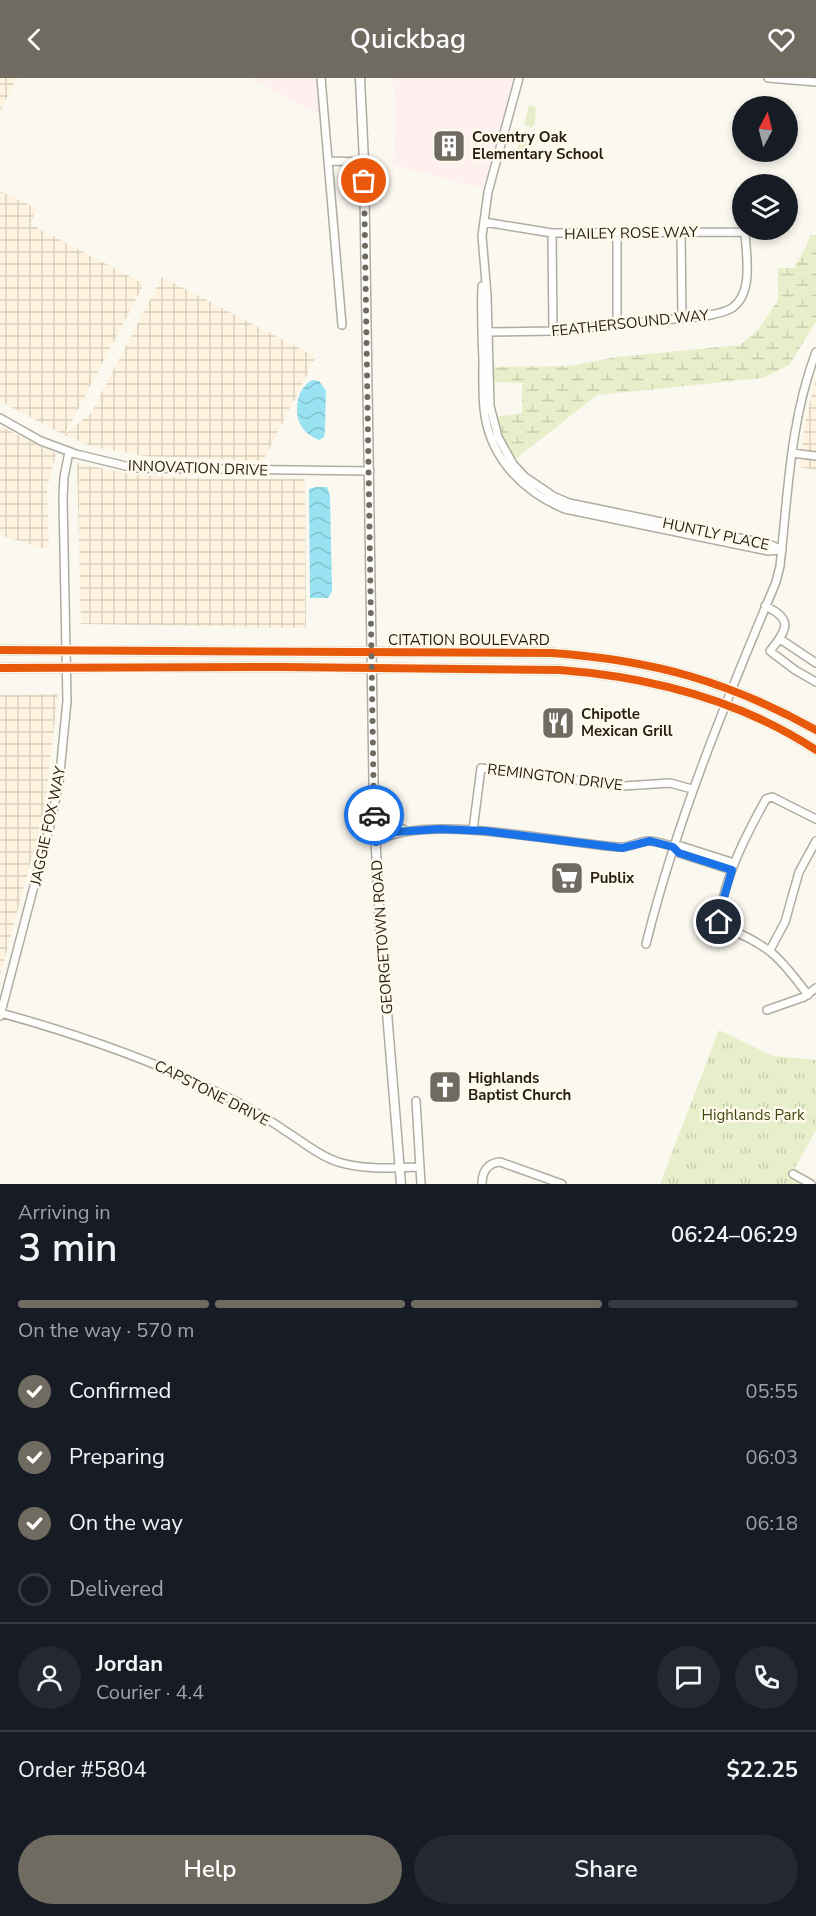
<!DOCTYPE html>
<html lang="en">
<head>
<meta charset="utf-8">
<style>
  :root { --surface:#171b24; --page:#242831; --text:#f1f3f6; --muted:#9ea1a6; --line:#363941; --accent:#706b60 }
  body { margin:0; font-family:"Nunito Sans",sans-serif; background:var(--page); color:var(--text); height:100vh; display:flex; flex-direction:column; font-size:22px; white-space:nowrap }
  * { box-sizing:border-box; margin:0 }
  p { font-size:20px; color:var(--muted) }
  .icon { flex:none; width:33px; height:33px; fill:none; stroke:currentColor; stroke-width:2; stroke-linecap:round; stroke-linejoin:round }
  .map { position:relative; height:1106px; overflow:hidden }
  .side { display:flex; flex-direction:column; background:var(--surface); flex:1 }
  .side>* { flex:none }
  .needle { width:39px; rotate:7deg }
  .fabs { position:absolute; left:732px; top:18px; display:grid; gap:12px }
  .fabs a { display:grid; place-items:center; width:66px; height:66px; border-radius:50%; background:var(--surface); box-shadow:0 3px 9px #0003; font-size:30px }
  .pin { position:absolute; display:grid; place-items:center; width:51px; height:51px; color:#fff; margin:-26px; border:3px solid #fff; border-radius:50%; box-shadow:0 2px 6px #0007 }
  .courier { position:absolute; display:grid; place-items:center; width:60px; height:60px; margin:-30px; border:4px solid #1a73e8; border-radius:50%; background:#fff; color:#222; box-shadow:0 2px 8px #0007 }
  .head em { font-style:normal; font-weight:600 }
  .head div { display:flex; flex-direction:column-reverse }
  .head { display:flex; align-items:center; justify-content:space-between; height:102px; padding:0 18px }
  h1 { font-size:39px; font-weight:600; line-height:45px }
  .bar { display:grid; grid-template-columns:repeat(4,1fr); gap:9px 6px; align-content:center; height:72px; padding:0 18px }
  .bar i { height:8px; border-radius:4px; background:var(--line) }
  .bar .selected { background:var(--accent) }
  .bar p { grid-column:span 4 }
  .line { display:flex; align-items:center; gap:15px; padding:0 18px; border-top:2px solid var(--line) }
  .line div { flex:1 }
  .round { display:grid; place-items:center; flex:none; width:63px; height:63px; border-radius:32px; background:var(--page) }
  ol { padding:0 18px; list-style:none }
  li { display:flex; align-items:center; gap:18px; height:66px }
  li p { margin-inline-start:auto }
  li .icon { padding:6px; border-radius:50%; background:var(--accent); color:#fff; stroke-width:4 }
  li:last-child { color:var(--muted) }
  li i { width:33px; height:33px; border:3px solid var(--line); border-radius:50% }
  .button { display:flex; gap:12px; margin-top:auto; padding:12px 18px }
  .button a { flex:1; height:69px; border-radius:36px; background:var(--accent); color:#fff; font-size:24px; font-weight:600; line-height:69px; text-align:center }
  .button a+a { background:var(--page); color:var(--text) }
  header { display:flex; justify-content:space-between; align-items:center; height:78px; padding:0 18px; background:var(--accent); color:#fff; font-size:27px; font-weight:600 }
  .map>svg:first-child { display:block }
  .industrial { fill:url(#industrial-grid) }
  .education { fill:#fdf0ef }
  .wetland { fill:url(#wetland-marsh) }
  .park { fill:url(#park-tufts) }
  .water { fill:url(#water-waves) }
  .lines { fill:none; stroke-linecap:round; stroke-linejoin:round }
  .minor-casing { stroke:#b0aca2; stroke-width:10 }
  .major-casing { stroke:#b0aca2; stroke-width:11 }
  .minor { stroke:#fefefd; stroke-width:7 }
  .major { stroke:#fefefd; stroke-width:8 }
  .cycleway-casing { stroke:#fff9ec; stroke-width:11 }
  .cycleway { stroke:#e8590c; stroke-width:8 }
  .done { stroke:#706b60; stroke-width:6; stroke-dasharray:0 10.8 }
  .route { stroke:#1a73e8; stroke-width:8 }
  .labels { text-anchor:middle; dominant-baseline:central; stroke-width:5; stroke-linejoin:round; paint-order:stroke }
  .poi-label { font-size:15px; font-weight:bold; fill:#251f13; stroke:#fff9ec; text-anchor:start }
  .street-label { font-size:15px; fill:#251f13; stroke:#fff9ec }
  .park-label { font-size:15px; fill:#3d480e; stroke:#fff9ec }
</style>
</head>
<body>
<header><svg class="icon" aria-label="back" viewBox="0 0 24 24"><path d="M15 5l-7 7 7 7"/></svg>Quickbag<svg class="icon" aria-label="heart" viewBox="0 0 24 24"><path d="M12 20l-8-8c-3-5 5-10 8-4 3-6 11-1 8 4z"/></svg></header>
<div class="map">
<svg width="816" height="1106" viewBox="0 0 816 1106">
  <defs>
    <pattern id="industrial-grid" width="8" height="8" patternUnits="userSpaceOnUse" patternTransform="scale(1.5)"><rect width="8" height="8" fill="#fdf3de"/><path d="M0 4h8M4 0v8" fill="none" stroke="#d9d0be"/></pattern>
    <pattern id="wetland-marsh" width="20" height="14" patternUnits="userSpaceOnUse" patternTransform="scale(1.5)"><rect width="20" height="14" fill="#e7efca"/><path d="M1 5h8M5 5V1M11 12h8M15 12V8" fill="none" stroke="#c6ccad"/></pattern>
    <pattern id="park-tufts" width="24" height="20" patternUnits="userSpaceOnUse" patternTransform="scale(1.5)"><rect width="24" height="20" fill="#e7efca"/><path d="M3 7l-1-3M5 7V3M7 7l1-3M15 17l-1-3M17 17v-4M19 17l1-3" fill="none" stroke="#c6ccad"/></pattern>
    <pattern id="water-waves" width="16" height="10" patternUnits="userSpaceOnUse" patternTransform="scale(1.5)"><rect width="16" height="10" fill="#98e2f2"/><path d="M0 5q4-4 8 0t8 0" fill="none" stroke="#83c1cf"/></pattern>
  </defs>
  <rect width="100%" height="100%" fill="#fbf8f0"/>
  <path class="industrial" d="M0,0H17L0,33Z
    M0,113L37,131L30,146L144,206L65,356L91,335L162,199L316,279L263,383L145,378L94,369L64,357L0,323Z
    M816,300V392L799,389L806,340Z
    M0,348L56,376L47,410L49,472L0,457Z
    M77,385L133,397L218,401H305L306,550L81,546Z
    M58,616L44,734L0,898V617Z"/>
  <path class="education" d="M251,0H324L329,43Z
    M392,0H513L485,111L393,87L396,24Z"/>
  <path class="wetland" d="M810,157H816V244L789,287L763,300L597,317L513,383L495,339L522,335V305L493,304L492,289L569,288L617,279L740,267L758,252L778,222V190H794L807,167Z"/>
  <path class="park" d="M529,27L536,29L535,45L532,50L524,47Z
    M524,53L532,57L528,69H525L523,73L517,72Z
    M719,952L773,978L816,982V1052L795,1090L816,1103L814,1106H660Z"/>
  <path class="water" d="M312,302L319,303L326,313L325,352L324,359L319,362C301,355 294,341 298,322C300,313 304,307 312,302Z
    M316,409H327L330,418L332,513L328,520H310L309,411Z"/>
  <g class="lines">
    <defs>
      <path id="minor" d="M321,0L342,247
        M519,0L488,114L482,158L487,217L490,328L498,359L513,386L525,399L553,418L569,425L613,434L769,466L782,472
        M768,0L816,4
        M329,83L364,84
        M484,144L552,155L745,154L778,152
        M681,154L682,240
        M552,155L553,253
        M617,155V247
        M482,208C481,233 482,258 483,282C483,301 482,320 485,338C492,382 525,415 565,431L768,473L780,472
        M485,254L553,253L705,238C714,236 724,235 732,230C754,215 746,177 745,154
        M0,340L41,363L76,376L134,390L370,393
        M792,375L816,378
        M765,528C794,541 787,552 770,573L795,592L816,604
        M780,561L816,585
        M374,734L388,748L403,751
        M473,752L481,690L623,708L670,705L692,711
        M376,764C423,734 560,765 618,769C629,770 639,763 649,763C661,763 669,770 681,768L734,785
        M673,769L679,775L732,792
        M646,866C677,741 726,623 776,504L780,488C788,415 790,343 816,274
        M770,872L785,844L799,794L816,763
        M808,917C779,878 769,867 724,849L720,846L719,841C725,798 745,759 766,721L772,719L816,741
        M767,932L804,919L816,910
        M1,935C77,956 149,981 219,1015C242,1026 266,1039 287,1054C303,1064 319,1078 338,1084C364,1092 393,1090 419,1089
        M0,938L50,747L59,705L67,623L63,421L64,399L69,374
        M416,1023L421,1106
        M793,1096L811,1106
        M482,1106C482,1094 487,1085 500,1084L562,1106"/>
      <path id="major" d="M360,0L364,84L374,734L380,848L401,1106
        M0,572L552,575C652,582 728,603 816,652
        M0,590L283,589L560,592C650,599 740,622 816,672"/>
    </defs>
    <use href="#minor" class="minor-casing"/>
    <use href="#major" class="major-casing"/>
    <use href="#minor" class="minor"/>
    <use href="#major" class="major"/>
    <defs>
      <path id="cycleway" d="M0,572L552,575C652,582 728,603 816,652
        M0,590L283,589L560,592C650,599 740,622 816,672"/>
    </defs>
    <use href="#cycleway" class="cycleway-casing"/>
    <use href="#cycleway" class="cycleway"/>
  </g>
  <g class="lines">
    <path class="done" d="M364,103L374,737"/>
    <path class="route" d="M374,737L376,764L395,754L439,751L485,753L622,770L650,763L673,769L679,775L732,792L719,836V844"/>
  </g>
  <defs>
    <symbol id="building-square" viewBox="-11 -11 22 22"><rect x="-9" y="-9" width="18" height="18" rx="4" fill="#706b60" stroke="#fff9ec"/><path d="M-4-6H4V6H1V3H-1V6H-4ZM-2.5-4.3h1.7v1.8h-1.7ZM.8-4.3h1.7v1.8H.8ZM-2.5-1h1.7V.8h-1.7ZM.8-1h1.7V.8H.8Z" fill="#fff"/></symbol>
    <symbol id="restaurant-square" viewBox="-11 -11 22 22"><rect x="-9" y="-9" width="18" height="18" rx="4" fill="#706b60" stroke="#fff9ec"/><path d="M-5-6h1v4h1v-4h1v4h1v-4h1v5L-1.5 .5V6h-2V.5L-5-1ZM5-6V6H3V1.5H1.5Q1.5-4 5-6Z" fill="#fff"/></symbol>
    <symbol id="supermarket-square" viewBox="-11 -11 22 22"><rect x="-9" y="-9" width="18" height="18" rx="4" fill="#706b60" stroke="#fff9ec"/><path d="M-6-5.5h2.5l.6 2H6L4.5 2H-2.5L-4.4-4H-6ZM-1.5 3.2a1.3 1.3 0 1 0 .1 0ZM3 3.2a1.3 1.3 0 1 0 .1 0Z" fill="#fff"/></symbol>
    <symbol id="church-square" viewBox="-11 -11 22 22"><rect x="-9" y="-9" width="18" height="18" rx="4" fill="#706b60" stroke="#fff9ec"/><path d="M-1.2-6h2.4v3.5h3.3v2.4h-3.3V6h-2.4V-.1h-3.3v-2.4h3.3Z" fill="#fff"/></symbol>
  </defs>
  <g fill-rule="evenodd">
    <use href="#building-square" x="430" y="49" width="38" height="38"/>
    <use href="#restaurant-square" x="539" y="626" width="38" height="38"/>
    <use href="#supermarket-square" x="548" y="781" width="38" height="38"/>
    <use href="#church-square" x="426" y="990" width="38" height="38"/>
  </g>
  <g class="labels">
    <g class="poi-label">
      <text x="472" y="59">Coventry Oak<tspan x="472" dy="17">Elementary School</tspan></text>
      <text x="581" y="636">Chipotle<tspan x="581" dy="17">Mexican Grill</tspan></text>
      <text x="590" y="800">Publix</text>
      <text x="468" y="1000">Highlands<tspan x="468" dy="17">Baptist Church</tspan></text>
    </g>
    <g class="street-label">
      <text transform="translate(631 155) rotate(-1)">HAILEY ROSE WAY</text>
      <text transform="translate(630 245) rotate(-6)">FEATHERSOUND WAY</text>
      <text transform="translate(198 390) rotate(2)">INNOVATION DRIVE</text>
      <text transform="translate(716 456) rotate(12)">HUNTLY PLACE</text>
      <text x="469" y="562">CITATION BOULEVARD</text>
      <text transform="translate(555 699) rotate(7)">REMINGTON DRIVE</text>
      <text transform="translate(48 748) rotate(-78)">JAGGIE FOX WAY</text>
      <text transform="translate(382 859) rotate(-94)">GEORGETOWN ROAD</text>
      <text transform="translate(212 1015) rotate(27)">CAPSTONE DRIVE</text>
    </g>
    <g class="park-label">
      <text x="753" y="1037">Highlands Park</text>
    </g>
  </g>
</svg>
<div class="fabs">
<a><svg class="needle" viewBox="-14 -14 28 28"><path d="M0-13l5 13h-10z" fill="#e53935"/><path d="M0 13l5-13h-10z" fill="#9ea1a6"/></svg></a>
<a><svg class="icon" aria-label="layers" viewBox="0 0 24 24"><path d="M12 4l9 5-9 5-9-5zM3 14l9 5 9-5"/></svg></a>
</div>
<div class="pin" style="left:364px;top:103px;background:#ea580c"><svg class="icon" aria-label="bag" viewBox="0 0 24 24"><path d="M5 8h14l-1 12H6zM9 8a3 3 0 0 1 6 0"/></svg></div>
<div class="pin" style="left:719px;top:844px;background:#1f2937"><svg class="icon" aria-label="home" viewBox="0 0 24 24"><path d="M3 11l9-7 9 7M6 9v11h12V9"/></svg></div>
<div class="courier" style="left:374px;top:737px"><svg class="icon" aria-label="car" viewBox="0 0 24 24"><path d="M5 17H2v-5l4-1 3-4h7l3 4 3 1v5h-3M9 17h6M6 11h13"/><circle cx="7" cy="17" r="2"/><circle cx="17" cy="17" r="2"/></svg></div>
</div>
<section class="side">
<div class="head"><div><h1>3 min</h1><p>Arriving in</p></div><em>06:24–06:29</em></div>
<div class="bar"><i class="selected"></i><i class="selected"></i><i class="selected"></i><i></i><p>On the way · 570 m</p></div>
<ol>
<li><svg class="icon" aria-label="check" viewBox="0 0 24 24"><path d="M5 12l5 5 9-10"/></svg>Confirmed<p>05:55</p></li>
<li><svg class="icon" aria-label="check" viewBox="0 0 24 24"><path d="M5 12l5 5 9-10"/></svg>Preparing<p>06:03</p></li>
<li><svg class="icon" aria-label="check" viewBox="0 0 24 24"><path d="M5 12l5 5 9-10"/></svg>On the way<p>06:18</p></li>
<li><i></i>Delivered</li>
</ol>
<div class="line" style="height:108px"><a class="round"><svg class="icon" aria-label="person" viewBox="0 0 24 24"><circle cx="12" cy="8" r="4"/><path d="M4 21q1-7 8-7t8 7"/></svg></a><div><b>Jordan</b><p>Courier · 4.4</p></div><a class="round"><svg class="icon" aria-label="chat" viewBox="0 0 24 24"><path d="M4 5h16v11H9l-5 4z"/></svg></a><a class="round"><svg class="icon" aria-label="phone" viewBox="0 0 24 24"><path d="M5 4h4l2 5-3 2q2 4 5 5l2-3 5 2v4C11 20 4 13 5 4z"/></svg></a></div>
<div class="line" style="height:78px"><div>Order #5804</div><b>$22.25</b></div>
<div class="button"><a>Help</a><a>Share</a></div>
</section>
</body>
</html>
